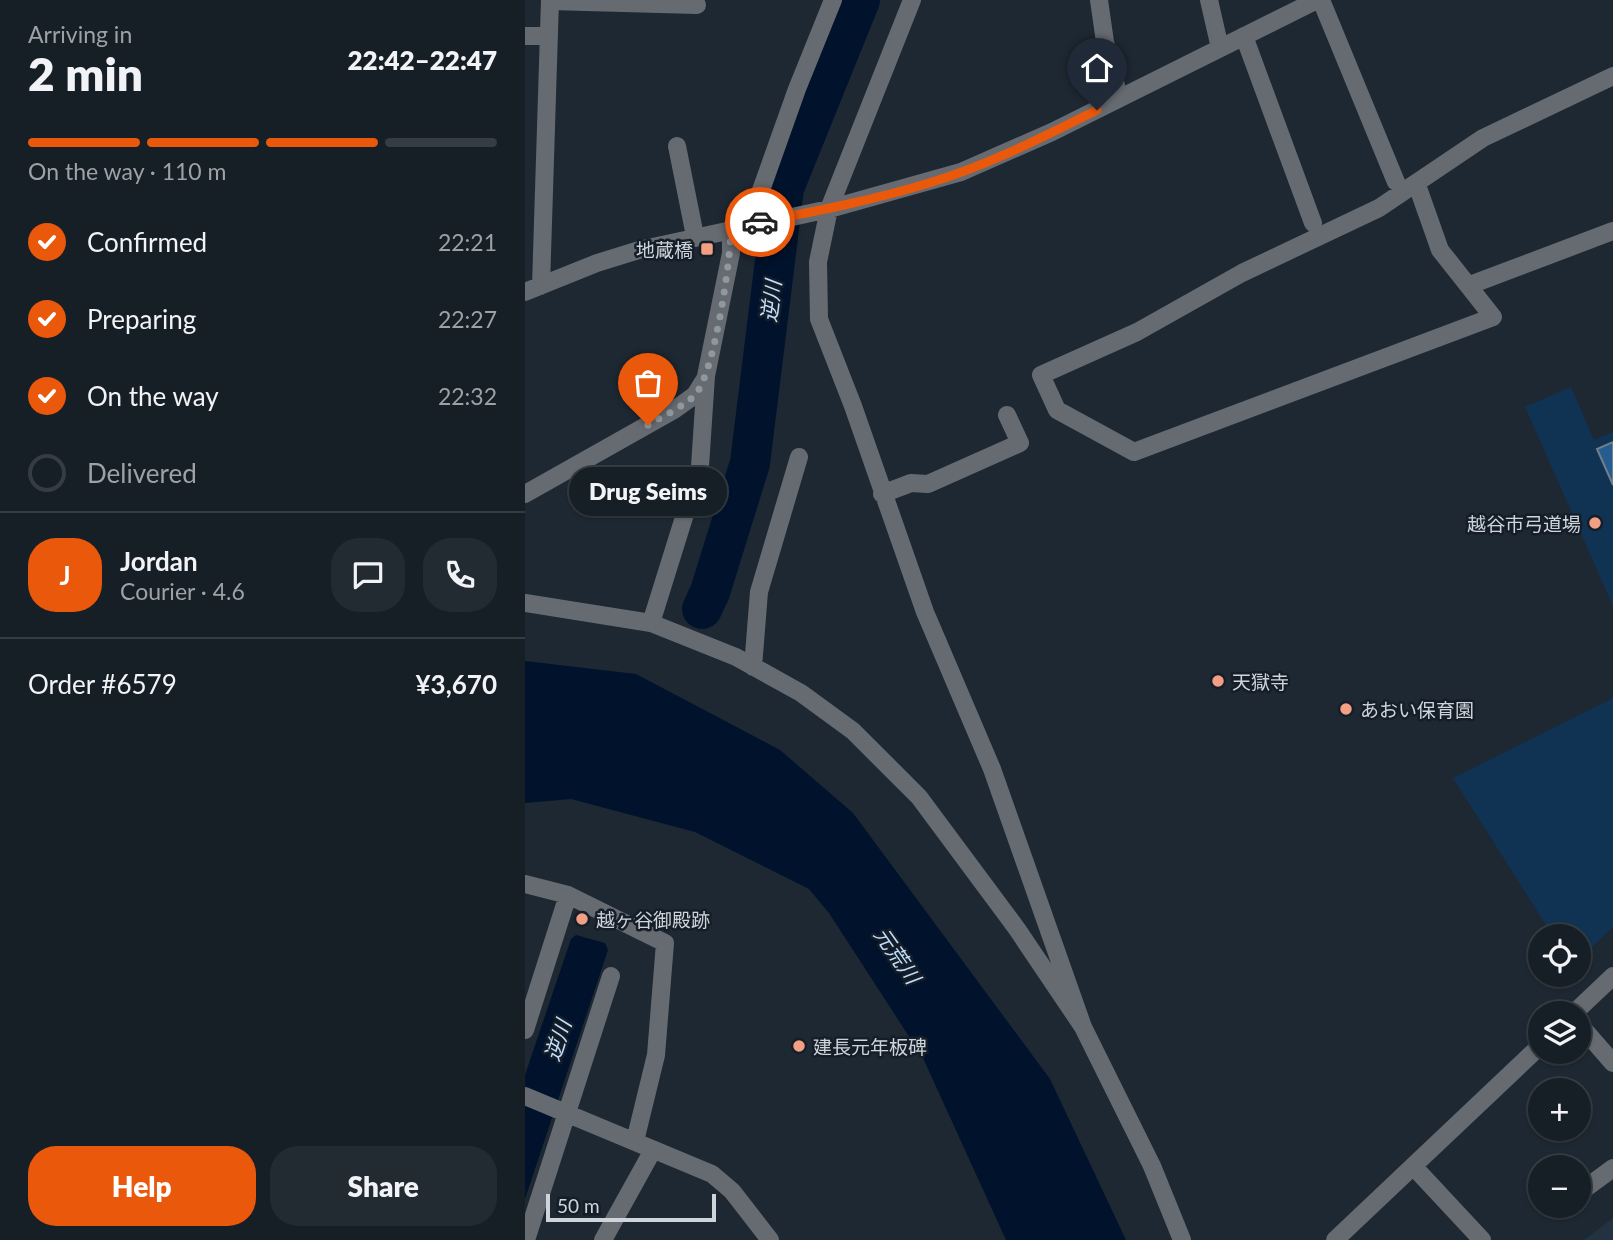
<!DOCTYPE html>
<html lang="en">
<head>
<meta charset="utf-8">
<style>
  :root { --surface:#161e26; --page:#232b32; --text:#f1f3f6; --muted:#9ea2a7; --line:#353c43; --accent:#ea580c }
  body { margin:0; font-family:Lato,"Noto Sans JP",sans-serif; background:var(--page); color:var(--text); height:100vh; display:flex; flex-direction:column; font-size:26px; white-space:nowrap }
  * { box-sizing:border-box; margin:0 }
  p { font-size:23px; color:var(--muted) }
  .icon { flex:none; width:38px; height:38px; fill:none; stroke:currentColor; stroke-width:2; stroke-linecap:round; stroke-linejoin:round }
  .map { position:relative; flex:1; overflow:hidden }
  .side { display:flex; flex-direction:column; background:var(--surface); width:525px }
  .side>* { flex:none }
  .fabs { position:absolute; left:1003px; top:924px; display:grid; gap:14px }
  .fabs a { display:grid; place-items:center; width:63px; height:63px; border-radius:50%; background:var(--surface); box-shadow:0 2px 5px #0004,0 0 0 2px var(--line); font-size:35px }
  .scale { position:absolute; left:21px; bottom:18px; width:170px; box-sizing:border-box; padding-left:7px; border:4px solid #cdd4da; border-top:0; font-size:19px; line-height:24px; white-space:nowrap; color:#cdd4da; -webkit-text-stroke:5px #151e28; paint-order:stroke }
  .pin { position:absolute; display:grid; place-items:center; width:60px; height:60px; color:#fff; margin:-72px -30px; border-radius:50% 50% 50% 0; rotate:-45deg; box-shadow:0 0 7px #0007 }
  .pin .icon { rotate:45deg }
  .courier { position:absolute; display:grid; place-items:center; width:70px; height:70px; margin:-35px; border:5px solid #ea580c; border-radius:50%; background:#fff; color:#222; box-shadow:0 2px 9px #0007 }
  .bubble { position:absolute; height:49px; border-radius:24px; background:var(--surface); box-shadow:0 2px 5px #0004,0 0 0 2px var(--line); font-size:23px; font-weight:800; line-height:49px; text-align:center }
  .overview em { font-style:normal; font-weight:800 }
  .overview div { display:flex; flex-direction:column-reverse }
  .overview { display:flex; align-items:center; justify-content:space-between; height:119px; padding:0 28px }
  h1 { font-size:46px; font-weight:800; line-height:52px }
  .bar { display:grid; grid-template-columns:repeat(4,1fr); gap:10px 7px; align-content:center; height:84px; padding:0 28px }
  .bar i { height:9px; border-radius:5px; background:var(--line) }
  .bar .selected { background:var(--accent) }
  .bar p { grid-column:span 4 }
  .line { display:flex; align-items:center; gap:18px; padding:0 28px; border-top:2px solid var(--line) }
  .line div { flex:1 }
  .round { display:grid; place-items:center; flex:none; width:74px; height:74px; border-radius:28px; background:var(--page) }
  ol { padding:0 28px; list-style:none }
  li { display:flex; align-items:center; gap:21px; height:77px }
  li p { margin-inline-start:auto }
  li .icon { padding:7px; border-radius:50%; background:var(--accent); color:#fff; stroke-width:4 }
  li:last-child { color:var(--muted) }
  li i { width:38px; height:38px; border:4px solid var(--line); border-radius:50% }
  .primary-button { display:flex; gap:14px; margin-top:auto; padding:14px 28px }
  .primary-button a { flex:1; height:80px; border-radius:28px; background:var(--accent); color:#fff; font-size:28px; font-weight:800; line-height:80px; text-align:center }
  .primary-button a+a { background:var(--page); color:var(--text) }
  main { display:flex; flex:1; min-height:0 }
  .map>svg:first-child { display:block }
  .built { fill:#233241 }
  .green { fill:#103353 }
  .water { fill:#00122c }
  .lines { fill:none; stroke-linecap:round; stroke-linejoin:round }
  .river { stroke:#00122c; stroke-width:40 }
  .building { fill:#255d91; stroke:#737f8b; stroke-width:2 }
  .minor { stroke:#666b71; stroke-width:18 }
  .done { stroke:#90989f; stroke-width:7; stroke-dasharray:0 12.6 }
  .route { stroke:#ea580c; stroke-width:9 }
  .poi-dot { fill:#f39f83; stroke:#151e28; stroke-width:2.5 }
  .labels { text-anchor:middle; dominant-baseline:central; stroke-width:5; stroke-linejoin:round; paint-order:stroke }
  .poi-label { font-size:19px; fill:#cdd4da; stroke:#151e28; text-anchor:start }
  .water-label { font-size:21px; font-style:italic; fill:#c1dffd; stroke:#151e28 }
</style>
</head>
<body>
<main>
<section class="side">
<div class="overview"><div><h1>2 min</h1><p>Arriving in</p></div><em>22:42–22:47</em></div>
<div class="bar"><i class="selected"></i><i class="selected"></i><i class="selected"></i><i></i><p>On the way · 110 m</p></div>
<ol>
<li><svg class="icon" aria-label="check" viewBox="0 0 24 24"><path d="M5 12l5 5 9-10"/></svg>Confirmed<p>22:21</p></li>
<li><svg class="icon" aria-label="check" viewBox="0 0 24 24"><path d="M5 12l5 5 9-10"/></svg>Preparing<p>22:27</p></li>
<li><svg class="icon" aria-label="check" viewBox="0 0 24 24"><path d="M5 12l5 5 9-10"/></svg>On the way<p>22:32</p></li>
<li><i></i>Delivered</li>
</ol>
<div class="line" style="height:126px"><b class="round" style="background:var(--accent);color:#fff">J</b><div><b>Jordan</b><p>Courier · 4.6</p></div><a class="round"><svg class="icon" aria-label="chat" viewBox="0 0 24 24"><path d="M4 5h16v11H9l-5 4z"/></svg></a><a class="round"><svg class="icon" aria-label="phone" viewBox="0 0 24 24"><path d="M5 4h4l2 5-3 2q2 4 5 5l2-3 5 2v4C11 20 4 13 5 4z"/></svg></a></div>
<div class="line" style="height:91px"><div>Order #6579</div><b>¥3,670</b></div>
<div class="primary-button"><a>Help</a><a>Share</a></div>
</section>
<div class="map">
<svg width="1088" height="1240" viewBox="0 0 1088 1240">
  <rect width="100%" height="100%" fill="#1e2832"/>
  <path class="built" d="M1088,1218V1240H1059Z"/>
  <path class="green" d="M1046,387L1069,440L1088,432V606L1000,407Z
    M1088,698V927L1054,960V936H1028L928,778Z"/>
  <path class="water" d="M0,661L111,674L255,750L328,813L525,1079L601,1240H481L398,1058L304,913L284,889L170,832L46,799L0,803Z
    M51,935L80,943L83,950L0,1199V1075L46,939Z"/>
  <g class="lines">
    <path class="river" d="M177,609L185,592L225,463L259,188L335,0"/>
  </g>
  <path class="building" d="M1088,442V485L1072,449Z"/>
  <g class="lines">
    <path class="minor" d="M387,0L304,209L293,262L294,319L328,406L400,612L467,769L558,1027
      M574,0L580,42L594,98
      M684,0L695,48
      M796,0L871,182
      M25,1L172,5
      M0,36H24
      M719,36L788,223
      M152,146L170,236
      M892,185L915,250L968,317L609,452L532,410L516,375L612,332L717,273L854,208L958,138L1088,76
      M224,224L272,89L308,0
      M945,285L1088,231
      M16,286L25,0
      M0,292L72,263L114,250L304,209L436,172L527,132L792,0
      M0,494L149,410L170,395L180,379
      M357,494L386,483L403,484L495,443L482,415
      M0,603L126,623L211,657L276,693L328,731L394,797L492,929L558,1027L627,1166L657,1240
      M126,623L175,466L181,376L206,253V228
      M228,667L234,592L274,457
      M0,884L43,895L140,943L131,1055L110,1141
      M1049,1013L1088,976
      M1054,1024L1088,1063
      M0,1030L43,895
      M0,1096L187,1174L207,1191L245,1240
      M888,1166L957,1240
      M1054,1193L1088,1168
      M1,1240L86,976
      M78,1240L128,1150
      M810,1240L1015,1046"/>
  </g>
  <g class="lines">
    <path class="done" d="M123,425C138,416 156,408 169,396C189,378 206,258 206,228L235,222"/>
    <path class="route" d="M235,222C292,211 349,200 404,183C462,166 518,137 572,110"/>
  </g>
  <g class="poi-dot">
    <rect x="175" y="242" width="14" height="14" rx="3.5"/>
    <circle cx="1070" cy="523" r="7"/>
    <circle cx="693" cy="681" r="7"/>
    <circle cx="821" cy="709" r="7"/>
    <circle cx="57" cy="919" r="7"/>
    <circle cx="274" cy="1046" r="7"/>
  </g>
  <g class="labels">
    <g class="poi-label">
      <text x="168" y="249" text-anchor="end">地蔵橋</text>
      <text x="1056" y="523" text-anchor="end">越谷市弓道場</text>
      <text x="707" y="681">天獄寺</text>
      <text x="835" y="709">あおい保育園</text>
      <text x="71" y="919">越ヶ谷御殿跡</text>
      <text x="288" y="1046">建長元年板碑</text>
    </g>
    <g class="water-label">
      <text transform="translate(245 301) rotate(-83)">逆川</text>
      <text transform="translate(373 955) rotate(55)">元荒川</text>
      <text transform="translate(32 1040) rotate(-72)">逆川</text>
    </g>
  </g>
</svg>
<div class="fabs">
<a><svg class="icon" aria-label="locate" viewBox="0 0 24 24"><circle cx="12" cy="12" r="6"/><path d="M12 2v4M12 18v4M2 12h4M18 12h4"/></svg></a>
<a><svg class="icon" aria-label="layers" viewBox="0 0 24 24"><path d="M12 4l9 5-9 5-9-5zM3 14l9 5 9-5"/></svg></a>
<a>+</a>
<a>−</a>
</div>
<div class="scale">50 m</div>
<div class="pin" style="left:123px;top:425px;background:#ea580c"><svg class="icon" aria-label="bag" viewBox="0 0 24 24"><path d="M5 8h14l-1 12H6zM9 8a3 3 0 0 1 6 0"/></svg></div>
<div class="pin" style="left:572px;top:110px;background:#1f2937"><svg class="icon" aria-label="home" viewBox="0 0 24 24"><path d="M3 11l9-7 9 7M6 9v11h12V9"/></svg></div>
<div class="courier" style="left:235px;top:222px"><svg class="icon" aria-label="car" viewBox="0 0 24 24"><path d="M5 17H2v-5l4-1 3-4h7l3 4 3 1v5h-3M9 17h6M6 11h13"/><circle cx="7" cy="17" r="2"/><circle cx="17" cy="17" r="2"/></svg></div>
<div class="bubble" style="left:44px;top:467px;width:158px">Drug Seims</div>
</div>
</main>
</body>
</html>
